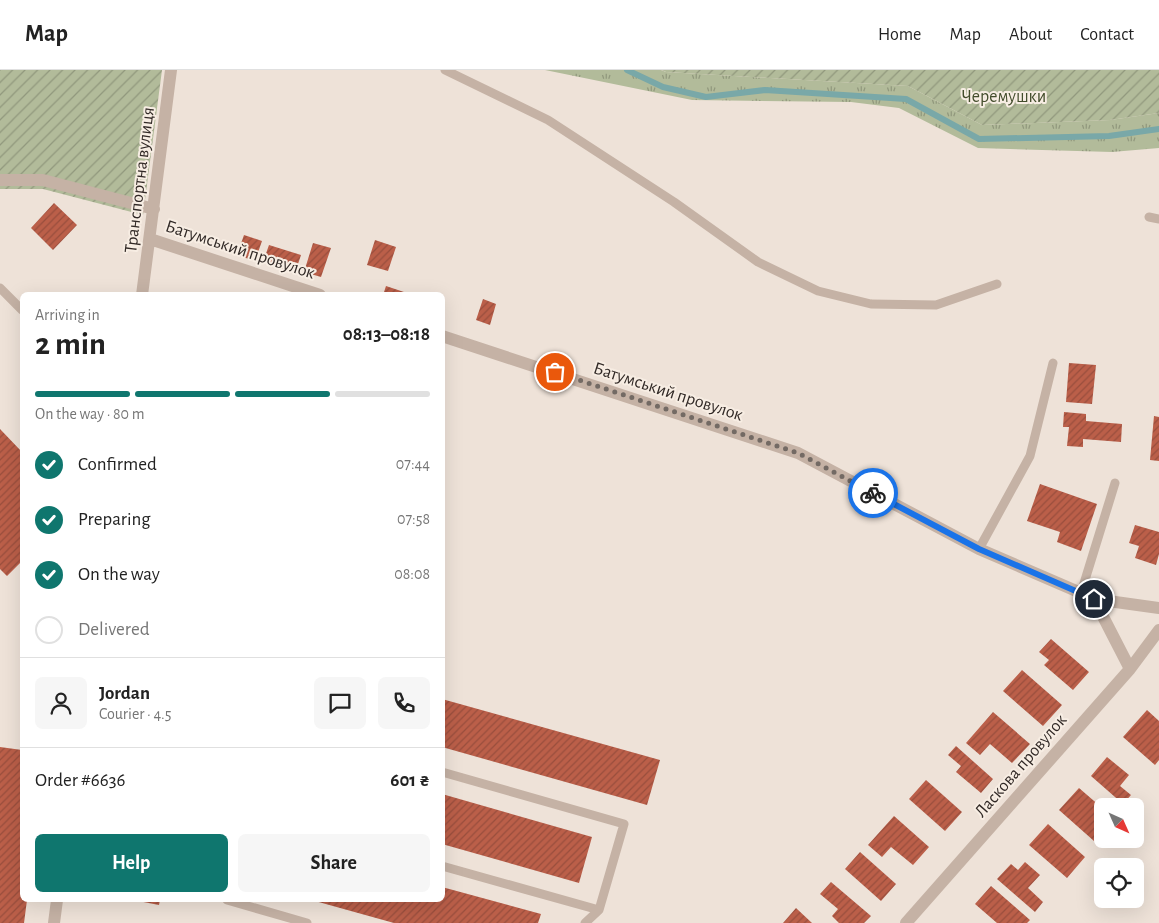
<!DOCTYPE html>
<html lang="en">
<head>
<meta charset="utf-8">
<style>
  :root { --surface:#fff; --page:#f6f6f6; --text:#222; --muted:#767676; --line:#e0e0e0; --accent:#0f766e }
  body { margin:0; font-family:"Alegreya Sans",sans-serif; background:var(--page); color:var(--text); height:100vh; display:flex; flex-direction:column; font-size:19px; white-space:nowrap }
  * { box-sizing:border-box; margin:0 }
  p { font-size:16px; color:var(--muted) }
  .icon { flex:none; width:28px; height:28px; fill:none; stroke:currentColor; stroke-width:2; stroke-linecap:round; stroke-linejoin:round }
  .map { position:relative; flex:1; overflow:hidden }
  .sheet { position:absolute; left:20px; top:222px; width:425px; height:610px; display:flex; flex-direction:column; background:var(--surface); border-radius:8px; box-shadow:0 5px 20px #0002 }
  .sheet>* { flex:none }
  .needle { width:32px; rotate:135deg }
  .fabs { position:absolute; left:1094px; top:728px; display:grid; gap:10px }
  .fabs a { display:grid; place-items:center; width:50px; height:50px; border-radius:8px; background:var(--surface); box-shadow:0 5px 20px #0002; font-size:25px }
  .pin { position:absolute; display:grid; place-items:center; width:42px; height:42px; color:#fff; margin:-21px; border:2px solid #fff; border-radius:50%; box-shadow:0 1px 5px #0007 }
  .courier { position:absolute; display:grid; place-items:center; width:50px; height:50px; margin:-25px; border:4px solid #1a73e8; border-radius:50%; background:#fff; color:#222; box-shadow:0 1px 6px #0007 }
  .headline em { font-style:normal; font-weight:700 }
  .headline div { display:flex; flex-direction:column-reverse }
  .headline { display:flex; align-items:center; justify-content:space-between; height:85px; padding:0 15px }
  h1 { font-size:32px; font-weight:700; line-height:38px }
  .bar { display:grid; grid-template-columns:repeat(4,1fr); gap:8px 5px; align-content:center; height:60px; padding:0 15px }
  .bar i { height:6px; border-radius:4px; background:var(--line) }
  .bar .active { background:var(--accent) }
  .bar p { grid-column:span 4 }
  .line { display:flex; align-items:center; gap:12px; padding:0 15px; border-top:1px solid var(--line) }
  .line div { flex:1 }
  .round { display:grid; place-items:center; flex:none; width:52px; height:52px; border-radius:8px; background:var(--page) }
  ol { padding:0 15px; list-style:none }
  li { display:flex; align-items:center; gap:15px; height:55px }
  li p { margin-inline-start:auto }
  li .icon { padding:5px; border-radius:50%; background:var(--accent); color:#fff; stroke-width:4 }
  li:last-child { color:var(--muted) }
  li i { width:28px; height:28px; border:2px solid var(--line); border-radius:50% }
  .action { display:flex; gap:10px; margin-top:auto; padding:10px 15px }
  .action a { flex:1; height:58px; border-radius:8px; background:var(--accent); color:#fff; font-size:20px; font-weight:700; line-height:58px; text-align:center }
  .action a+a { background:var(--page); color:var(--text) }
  header { display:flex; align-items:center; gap:30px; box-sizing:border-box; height:70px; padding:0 25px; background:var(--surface); border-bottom:1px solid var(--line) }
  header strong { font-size:24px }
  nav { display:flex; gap:28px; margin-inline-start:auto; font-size:18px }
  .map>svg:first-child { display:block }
  .grass { fill:url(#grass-tufts) }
  .garden { fill:url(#garden-furrows) }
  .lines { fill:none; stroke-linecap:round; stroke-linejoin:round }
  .stream { stroke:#79a8a8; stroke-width:6 }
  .building { fill:url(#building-hatch) }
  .service { stroke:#c5b2a5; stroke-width:9 }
  .minor { stroke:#c5b2a5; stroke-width:12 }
  .done { stroke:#736a64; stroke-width:5; stroke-dasharray:0 9 }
  .route { stroke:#1a73e8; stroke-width:6 }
  .labels { text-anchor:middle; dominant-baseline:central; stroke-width:4; stroke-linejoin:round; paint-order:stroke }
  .park-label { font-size:18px; fill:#434d2c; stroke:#f7ede3 }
  .street-label { font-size:18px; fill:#312926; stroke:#f7ede3 }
</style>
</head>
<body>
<header>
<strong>Map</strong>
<nav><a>Home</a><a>Map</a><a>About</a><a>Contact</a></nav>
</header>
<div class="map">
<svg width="1159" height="853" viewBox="0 0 1159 853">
  <defs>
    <pattern id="grass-tufts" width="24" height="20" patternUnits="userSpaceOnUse" patternTransform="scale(1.25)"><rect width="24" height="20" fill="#b2bb9a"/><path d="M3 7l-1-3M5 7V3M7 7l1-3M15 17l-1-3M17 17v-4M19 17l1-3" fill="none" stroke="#91987d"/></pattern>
    <pattern id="garden-furrows" width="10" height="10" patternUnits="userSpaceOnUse" patternTransform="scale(1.25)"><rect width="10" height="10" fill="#b2bb9a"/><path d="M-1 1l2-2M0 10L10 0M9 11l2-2" fill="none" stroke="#91987d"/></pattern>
    <pattern id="building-hatch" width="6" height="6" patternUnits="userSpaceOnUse" patternTransform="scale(1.25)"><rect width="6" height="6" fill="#bb5f49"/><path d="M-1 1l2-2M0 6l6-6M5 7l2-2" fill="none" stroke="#994e3d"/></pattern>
  </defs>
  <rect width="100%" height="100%" fill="#eee2d8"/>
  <path class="grass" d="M545,0H661L666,2L908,16L982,55L1110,50L1159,43V78L1112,82L978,78L899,38L851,32L692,30Z"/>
  <path class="garden" d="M0,0H162L143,145L43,119H0Z
    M662,0H1159V43L1110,50L982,55L908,16L666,2Z"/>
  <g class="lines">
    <path class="stream" d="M627,0L663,17L706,27L765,20L906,29L979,69L1109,66L1159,59"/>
  </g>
  <path class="building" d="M54,133L77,155L53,180L31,158Z
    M244,165L262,171L255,191L237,185Z
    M375,170L396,177L388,201L367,195Z
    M313,173L331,178L321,207L304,202Z
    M269,175L301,185L295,203L263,192Z
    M386,216L413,225H383Z
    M483,229L496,234L490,255L476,250Z
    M1069,293L1096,295L1092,334L1066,332Z
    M1064,342L1086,344V351L1122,354L1121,372L1083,369V377L1067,376L1069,357H1063Z
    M1154,346L1159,347V391L1150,390Z
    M0,359L22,382V491L7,506L0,499Z
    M1040,414L1097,434L1081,481L1057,472L1060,462L1027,451Z
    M1135,455L1159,462V484L1156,495L1135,488L1139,476L1129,473Z
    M1051,569L1089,602L1073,620L1044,595L1049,590L1039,582Z
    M1022,600L1062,635L1043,656L1003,621Z
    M442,629L660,690L647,735L442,677Z
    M1147,640L1159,651V690L1155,695L1123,667Z
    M993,642L1030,674L1012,693L990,674L980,685L966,673Z
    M956,676L993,709L981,723L956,702L961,696L948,685Z
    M0,677L22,680V830H27L24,853H0Z
    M1107,687L1129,705L1120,716L1131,725L1123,734L1091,706Z
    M926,710L962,742L945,761L909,729Z
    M1079,718L1101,737L1104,733L1107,736H1102V762L1094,771L1059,740Z
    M442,724L592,767L579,813L442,774Z
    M894,746L929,777L913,795L891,777L882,787L868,775Z
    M1048,754L1085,787L1067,808L1029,775Z
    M860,782L896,814L881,831L845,799Z
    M1025,792L1040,805L1028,818L1043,832L1035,842L997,809L1011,794L1018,800Z
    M831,812L871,846L864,853H839L832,846L838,839L820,824Z
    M991,816L1030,850L1027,853H997L975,834Z
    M442,817L541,844L538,853H394L315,831L442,830Z
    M133,830H160L159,835Z
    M796,838L812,853H783Z"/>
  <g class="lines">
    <path class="service" d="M445,0L548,50L674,132L758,192L818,221L871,234L936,235L997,214
      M1149,147L1159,149
      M0,218L22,240
      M979,479L1030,386L1053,293
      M1081,523L1115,413
      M442,702L624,754L599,840L585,853
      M442,796L599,840
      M227,830L307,853"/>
    <path class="minor" d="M0,110H43L154,139
      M150,169L320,225
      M142,225L171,0
      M442,266L798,383L979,479L1081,523L1094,529L1159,538
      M1094,529L1130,599
      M54,853L57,830
      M906,853L1130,599L1159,560"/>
  </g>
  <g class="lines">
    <path class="done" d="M555,302L798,383L873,423"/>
    <path class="route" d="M873,423L979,479L1094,529"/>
  </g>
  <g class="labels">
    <g class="park-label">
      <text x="1004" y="27">Черемушки</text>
    </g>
    <g class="street-label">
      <text transform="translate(140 110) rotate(-83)">Транспортна вулиця</text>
      <text transform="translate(240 180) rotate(18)">Батумський провулок</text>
      <text transform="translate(668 322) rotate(18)">Батумський провулок</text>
      <text transform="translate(1021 696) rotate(-49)">Ласкова провулок</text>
    </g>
  </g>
</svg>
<div class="fabs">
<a><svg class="needle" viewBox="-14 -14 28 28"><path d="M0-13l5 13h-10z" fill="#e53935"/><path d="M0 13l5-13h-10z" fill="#767676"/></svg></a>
<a><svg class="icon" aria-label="locate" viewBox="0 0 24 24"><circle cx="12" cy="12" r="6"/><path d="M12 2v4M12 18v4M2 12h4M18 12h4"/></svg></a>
</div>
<div class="pin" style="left:555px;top:302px;background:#ea580c"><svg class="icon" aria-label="bag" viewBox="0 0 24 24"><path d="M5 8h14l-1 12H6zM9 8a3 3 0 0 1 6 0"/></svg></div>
<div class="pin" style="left:1094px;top:529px;background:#1f2937"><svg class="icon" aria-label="home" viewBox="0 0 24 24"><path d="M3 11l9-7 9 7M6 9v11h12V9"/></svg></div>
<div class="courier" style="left:873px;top:423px"><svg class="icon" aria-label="bike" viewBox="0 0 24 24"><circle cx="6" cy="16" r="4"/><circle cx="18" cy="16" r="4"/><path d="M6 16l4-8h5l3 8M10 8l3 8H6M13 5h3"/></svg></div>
<section class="sheet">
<div class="headline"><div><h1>2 min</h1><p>Arriving in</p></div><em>08:13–08:18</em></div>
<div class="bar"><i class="active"></i><i class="active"></i><i class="active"></i><i></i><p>On the way · 80 m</p></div>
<ol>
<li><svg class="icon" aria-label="check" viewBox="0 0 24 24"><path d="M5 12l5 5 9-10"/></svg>Confirmed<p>07:44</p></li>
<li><svg class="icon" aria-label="check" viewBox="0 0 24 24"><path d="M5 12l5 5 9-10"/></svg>Preparing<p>07:58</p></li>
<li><svg class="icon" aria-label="check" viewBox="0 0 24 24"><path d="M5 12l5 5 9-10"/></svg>On the way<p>08:08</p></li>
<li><i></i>Delivered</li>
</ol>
<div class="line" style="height:90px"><a class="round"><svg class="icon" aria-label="person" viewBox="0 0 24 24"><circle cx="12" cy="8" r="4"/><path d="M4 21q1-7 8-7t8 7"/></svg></a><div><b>Jordan</b><p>Courier · 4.5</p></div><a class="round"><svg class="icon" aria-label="chat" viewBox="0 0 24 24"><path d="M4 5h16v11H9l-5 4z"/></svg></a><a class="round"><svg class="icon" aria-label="phone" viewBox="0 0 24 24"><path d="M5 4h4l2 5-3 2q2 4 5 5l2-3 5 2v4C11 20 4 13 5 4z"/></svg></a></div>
<div class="line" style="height:65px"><div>Order #6636</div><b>601 ₴</b></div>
<div class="action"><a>Help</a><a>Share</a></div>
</section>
</div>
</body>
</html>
